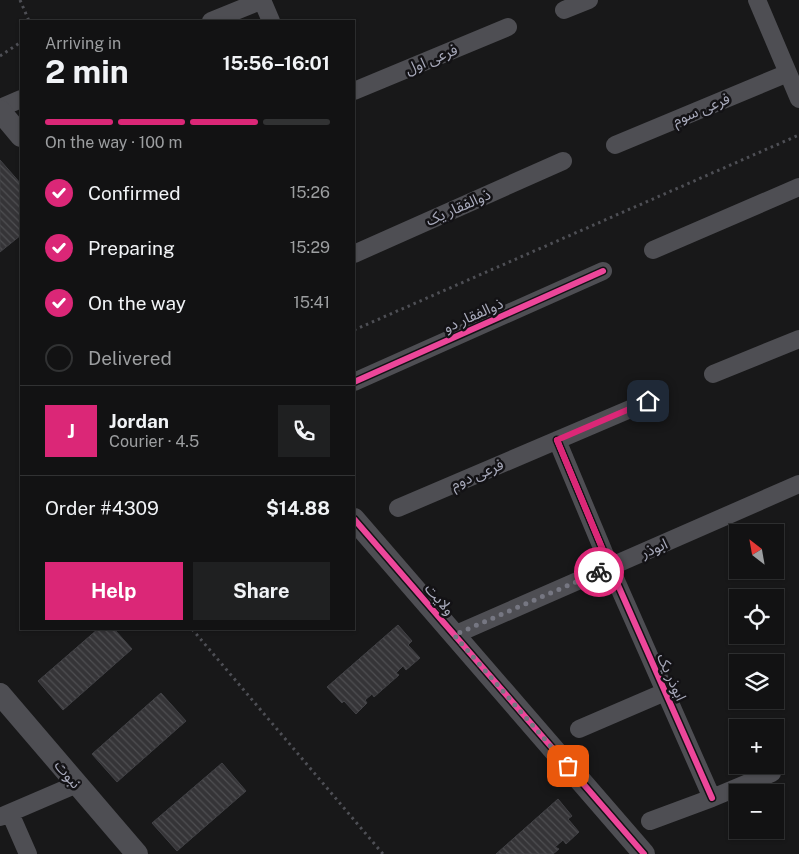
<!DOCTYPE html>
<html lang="en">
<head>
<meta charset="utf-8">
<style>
  :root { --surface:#121213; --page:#1f2021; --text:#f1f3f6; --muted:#9c9ea0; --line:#313233; --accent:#db2777 }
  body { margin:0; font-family:"Public Sans","Noto Sans Arabic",sans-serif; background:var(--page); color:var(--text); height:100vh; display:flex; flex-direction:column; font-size:19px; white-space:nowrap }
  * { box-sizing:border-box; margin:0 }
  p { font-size:16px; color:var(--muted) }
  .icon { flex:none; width:28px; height:28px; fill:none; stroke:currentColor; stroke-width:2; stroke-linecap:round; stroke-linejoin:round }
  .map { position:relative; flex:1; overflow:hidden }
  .side { position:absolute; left:20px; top:20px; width:335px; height:610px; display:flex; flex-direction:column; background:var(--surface); border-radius:0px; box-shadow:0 1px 4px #0004,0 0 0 1px var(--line) }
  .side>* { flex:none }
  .needle { width:32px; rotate:329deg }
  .tools { position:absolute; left:729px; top:524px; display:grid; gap:10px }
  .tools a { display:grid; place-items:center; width:55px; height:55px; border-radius:0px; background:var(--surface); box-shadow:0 1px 4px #0004,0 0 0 1px var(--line); font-size:25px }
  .pin { position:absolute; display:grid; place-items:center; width:42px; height:42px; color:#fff; margin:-21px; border-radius:10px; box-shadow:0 2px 8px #0006 }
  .courier { position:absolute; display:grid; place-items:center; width:50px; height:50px; margin:-25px; border:4px solid #db2777; border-radius:50%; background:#fff; color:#222; box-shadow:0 1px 6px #0007 }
  .summary em { font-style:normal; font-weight:700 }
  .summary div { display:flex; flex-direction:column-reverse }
  .summary { display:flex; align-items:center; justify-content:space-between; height:85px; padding:0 25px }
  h1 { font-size:32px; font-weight:700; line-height:38px }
  .bar { display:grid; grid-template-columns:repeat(4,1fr); gap:8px 5px; align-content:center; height:60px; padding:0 25px }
  .bar i { height:6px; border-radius:4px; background:var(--line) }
  .bar .active { background:var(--accent) }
  .bar p { grid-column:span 4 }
  .line { display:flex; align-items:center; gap:12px; padding:0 25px; border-top:1px solid var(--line) }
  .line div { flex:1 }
  .round { display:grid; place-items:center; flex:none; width:52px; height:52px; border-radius:0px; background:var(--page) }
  ol { padding:0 25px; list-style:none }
  li { display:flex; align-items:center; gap:15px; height:55px }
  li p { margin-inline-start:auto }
  li .icon { padding:5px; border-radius:50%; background:var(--accent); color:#fff; stroke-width:4 }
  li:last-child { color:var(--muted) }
  li i { width:28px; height:28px; border:2px solid var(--line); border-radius:50% }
  .button { display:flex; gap:10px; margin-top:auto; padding:10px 25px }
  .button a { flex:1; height:58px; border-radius:0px; background:var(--accent); color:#fff; font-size:20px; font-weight:700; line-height:58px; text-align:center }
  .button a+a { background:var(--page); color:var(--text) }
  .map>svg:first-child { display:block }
  .building { fill:url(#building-back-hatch); stroke:#414145 }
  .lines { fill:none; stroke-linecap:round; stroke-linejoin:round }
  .path { stroke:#4e4f55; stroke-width:3; stroke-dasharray:2.5 4; stroke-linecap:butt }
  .minor { stroke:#4e4e53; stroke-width:18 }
  .tertiary { stroke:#4e4e53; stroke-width:22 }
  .cycleway-casing { stroke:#131215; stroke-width:9 }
  .cycleway { stroke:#ed469a; stroke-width:6 }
  .done { stroke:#767782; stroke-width:5; stroke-dasharray:0 9 }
  .route { stroke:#db2777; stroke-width:6 }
  .labels { text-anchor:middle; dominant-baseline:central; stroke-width:5; stroke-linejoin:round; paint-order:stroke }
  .street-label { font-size:15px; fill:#a8aabb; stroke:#131215 }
</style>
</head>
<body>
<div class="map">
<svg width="799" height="854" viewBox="0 0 799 854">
  <defs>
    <pattern id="building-back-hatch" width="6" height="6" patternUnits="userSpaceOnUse" patternTransform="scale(1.25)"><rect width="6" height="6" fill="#353437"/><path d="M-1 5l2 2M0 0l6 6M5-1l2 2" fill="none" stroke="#4f4f52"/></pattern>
  </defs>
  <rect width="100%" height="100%" fill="#181819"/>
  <path class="building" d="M0,160L21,184V235L0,252Z
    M398,625L412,641L408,645L420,658L406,670L403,666L396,673L399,675L374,697L372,694L365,700L367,703L356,714L344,701L342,703L327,687Z
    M98,629H114L132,649L63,710L38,681Z
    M161,693L186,721L117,782L92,754Z
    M222,763L246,791L177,851L152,823Z
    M558,799L572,816L568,819L579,832L566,844L563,840L555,847L559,849L553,854H496Z"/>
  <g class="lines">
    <path class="path" d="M20,0L29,21
      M0,56L21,42
      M354,330L799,135
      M192,629L383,854"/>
    <path class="minor" d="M262,0L271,21
      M757,0L799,99
      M564,10L589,0
      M211,21L263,0
      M354,91L508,27
      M0,108L21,99
      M615,145L788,73
      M653,250L799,187
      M354,254L563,161
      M713,374L799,339
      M354,382L603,271
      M557,440L610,567L712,798
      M398,508L649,401
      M454,635L799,484
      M579,729L665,692
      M10,813L28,854
      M0,817L77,784
      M650,821L712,798L772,773"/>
    <path class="tertiary" d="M0,111L21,136
      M354,519L644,854
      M0,694L137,854"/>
    <defs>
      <path id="cycleway" d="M354,382L603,271
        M557,440L610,567L712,798
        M354,519L644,854"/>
    </defs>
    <use href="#cycleway" class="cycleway-casing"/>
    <use href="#cycleway" class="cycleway"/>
  </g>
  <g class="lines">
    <path class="done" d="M568,766L454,635L599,572"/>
    <path class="route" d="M599,572L610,567L557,440L648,401"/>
  </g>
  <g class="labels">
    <g class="street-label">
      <text transform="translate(431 59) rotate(-23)">فرعی اول</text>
      <text transform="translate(701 109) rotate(-23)">فرعی سوم</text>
      <text transform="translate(458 207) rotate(-24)">ذوالفقار یک</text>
      <text transform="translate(473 315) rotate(-24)">ذوالفقار دو</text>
      <text transform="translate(477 474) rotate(-23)">فرعی دوم</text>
      <text transform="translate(654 548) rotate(-24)">ابوذر</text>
      <text transform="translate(440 599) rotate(49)">ولایت</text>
      <text transform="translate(672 677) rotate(66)">ابوذر یک</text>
      <text transform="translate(68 774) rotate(50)">نبوت</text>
    </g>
  </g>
</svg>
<div class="tools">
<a><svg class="needle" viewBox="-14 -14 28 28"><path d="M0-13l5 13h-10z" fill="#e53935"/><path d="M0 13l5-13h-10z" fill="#9c9ea0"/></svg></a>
<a><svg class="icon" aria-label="locate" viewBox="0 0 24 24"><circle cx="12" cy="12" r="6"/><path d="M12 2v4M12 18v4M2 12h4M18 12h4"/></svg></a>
<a><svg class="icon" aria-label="layers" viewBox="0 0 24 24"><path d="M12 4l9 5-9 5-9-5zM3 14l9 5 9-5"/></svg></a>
<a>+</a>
<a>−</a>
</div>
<div class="pin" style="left:568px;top:766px;background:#ea580c"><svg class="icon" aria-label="bag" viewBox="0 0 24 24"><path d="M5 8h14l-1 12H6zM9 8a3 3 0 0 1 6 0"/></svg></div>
<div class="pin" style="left:648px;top:401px;background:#1f2937"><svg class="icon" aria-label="home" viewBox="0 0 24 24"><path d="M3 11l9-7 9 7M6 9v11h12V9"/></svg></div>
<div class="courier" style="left:599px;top:572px"><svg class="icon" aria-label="bike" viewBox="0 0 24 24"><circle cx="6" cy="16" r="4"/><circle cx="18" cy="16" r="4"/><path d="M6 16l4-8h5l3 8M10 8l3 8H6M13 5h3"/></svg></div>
<section class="side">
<div class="summary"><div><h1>2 min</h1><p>Arriving in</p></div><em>15:56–16:01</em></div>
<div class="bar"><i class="active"></i><i class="active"></i><i class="active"></i><i></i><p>On the way · 100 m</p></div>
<ol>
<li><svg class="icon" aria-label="check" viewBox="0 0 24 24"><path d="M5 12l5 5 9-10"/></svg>Confirmed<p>15:26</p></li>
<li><svg class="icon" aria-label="check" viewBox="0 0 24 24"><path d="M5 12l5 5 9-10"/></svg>Preparing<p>15:29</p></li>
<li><svg class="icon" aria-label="check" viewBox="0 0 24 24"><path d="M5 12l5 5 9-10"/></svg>On the way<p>15:41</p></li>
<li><i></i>Delivered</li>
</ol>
<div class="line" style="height:90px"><b class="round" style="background:var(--accent);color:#fff">J</b><div><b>Jordan</b><p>Courier · 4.5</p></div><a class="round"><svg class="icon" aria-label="phone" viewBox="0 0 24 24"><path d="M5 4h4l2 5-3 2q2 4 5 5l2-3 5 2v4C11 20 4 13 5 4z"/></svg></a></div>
<div class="line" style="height:65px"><div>Order #4309</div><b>$14.88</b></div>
<div class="button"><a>Help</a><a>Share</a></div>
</section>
</div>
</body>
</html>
